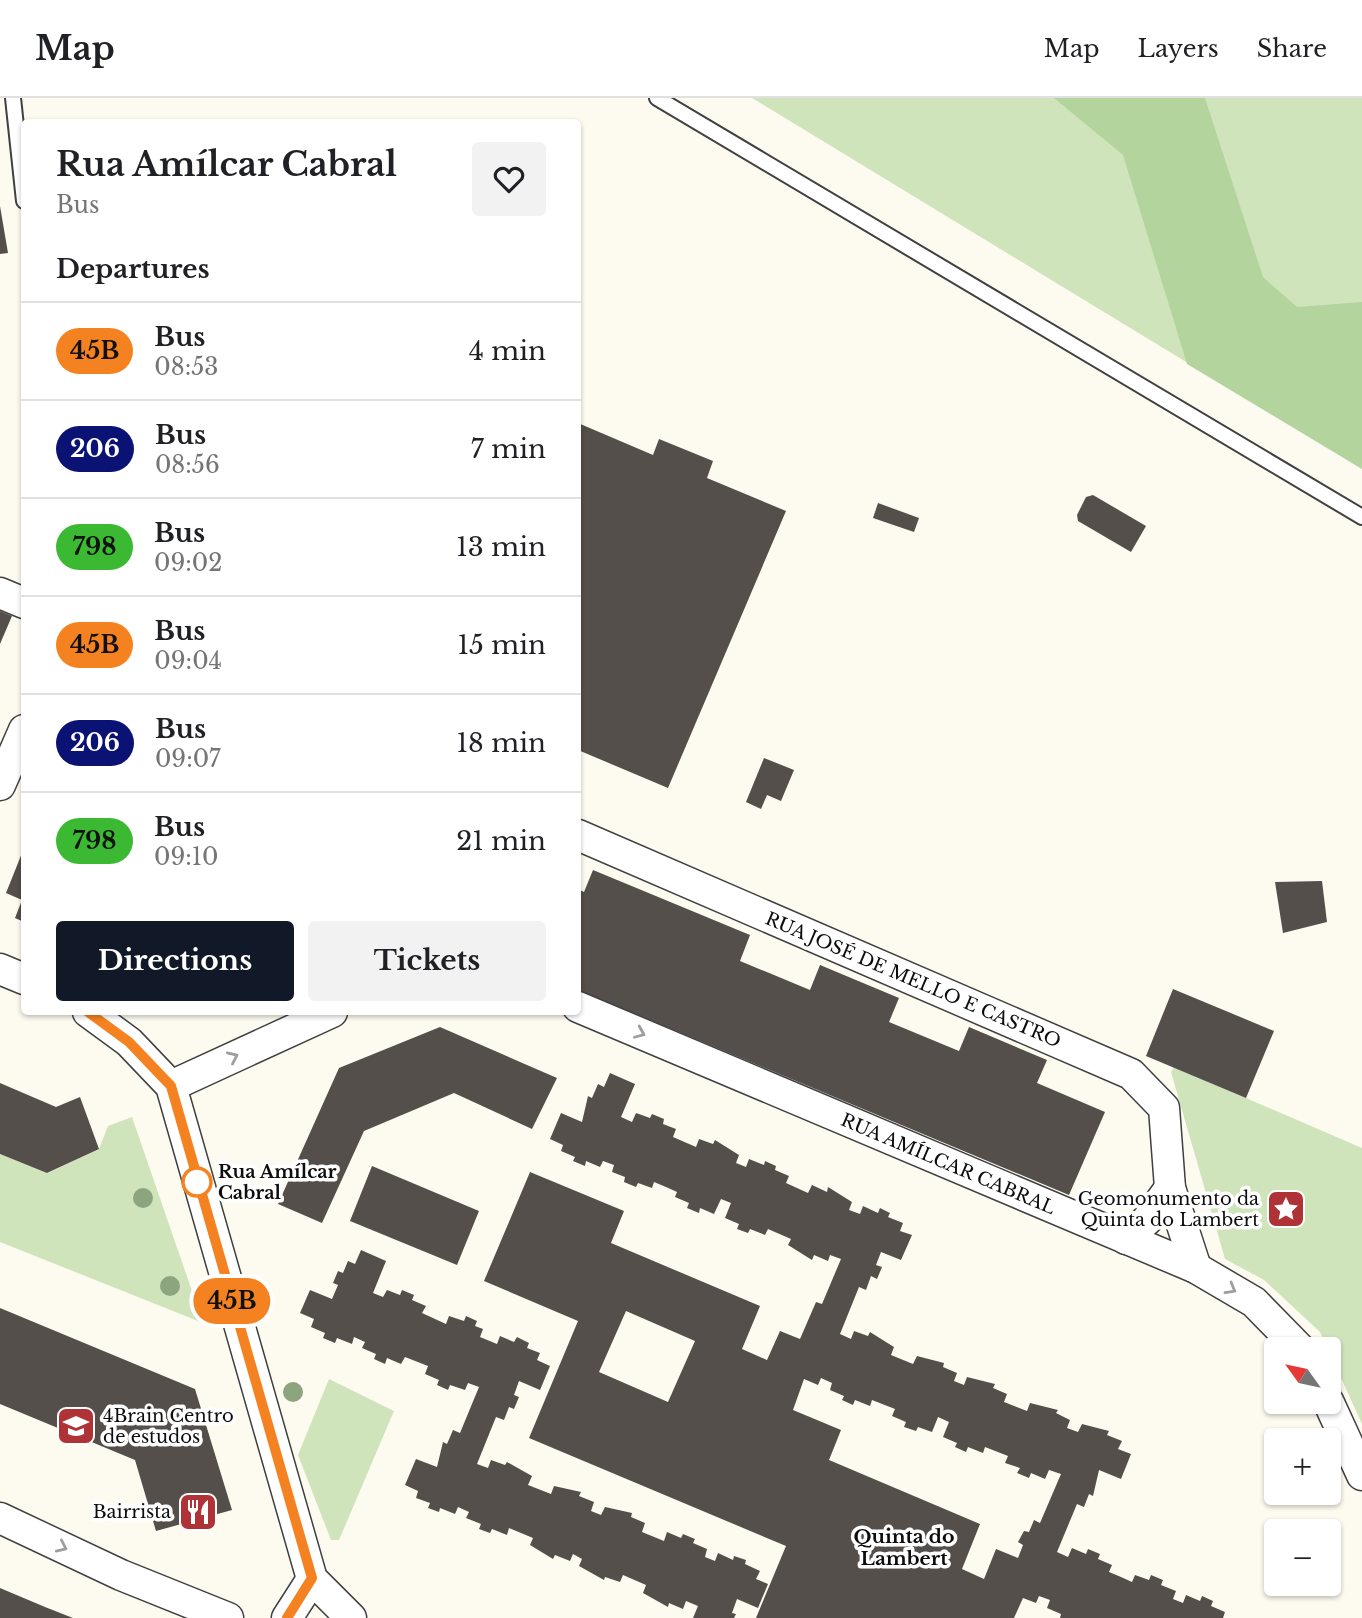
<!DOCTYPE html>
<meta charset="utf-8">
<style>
:root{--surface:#fff;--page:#f2f2f2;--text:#202124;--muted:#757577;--line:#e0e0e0;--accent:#111827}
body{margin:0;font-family:"Libre Baskerville",serif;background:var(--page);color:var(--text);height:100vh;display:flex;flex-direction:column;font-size:26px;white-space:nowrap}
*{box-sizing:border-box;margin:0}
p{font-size:23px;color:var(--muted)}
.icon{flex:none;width:38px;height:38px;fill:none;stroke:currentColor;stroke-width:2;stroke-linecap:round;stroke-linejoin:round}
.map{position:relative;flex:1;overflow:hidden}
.details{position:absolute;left:21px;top:21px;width:560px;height:896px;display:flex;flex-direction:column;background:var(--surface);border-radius:7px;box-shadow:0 2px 5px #0004}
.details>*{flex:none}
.badge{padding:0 14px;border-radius:23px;font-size:24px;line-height:46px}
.needle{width:46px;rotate:303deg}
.buttons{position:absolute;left:1264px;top:1239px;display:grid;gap:14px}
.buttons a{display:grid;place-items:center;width:77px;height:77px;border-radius:7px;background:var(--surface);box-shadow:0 2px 5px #0004;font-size:35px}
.map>.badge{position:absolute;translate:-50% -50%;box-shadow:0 0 0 4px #fff}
h2{padding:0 35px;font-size:26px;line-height:63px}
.round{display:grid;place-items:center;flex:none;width:74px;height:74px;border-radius:7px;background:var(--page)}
.head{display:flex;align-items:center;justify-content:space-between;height:119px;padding:0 35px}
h1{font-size:33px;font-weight:700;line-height:52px}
.action{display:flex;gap:14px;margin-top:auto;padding:14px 35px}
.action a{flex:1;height:80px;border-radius:7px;background:var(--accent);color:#fff;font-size:28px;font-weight:700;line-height:80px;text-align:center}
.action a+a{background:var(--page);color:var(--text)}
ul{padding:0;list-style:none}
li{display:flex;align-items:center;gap:21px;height:98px;padding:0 35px;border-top:2px solid var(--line)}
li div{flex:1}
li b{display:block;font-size:26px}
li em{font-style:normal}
li .badge{min-width:77px;font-weight:700;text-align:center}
header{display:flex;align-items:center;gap:42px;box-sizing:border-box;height:98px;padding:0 35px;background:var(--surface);border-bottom:2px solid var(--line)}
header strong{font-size:33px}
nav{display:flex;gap:38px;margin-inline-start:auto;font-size:24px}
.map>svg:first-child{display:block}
</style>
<header>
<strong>Map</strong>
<nav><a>Map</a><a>Layers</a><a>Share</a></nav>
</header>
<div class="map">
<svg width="1362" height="1520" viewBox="0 0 1362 1520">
<rect width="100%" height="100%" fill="#fdfbef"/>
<g fill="#d0e4bc">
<path d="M752 0H1362V371Z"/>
<path d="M1174 969 1362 1050V1326L1320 1234 1264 1182 1225 1161 1171 974Z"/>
<path d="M132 1019 203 1225 0 1144V1056L48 1075 99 1051 108 1028Z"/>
<path d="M329 1281 394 1313 339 1442H331L298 1357Z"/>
</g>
<path fill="#b4d49d" d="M1054 0H1205L1263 179 1297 209 1362 204V371L1187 266 1123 57Z"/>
<g fill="#554f4b" fill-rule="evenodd">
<path d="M0 108 8 155 0 156Z"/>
<path d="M578 325 653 357 659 341 713 363 707 380 786 413 668 690 578 652Z"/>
<path d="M1093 397 1146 428 1131 454 1078 423 1077 417 1086 399Z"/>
<path d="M878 405 919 420 914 434 873 420Z"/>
<path d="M0 513 12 518 0 546Z"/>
<path d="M764 660 794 672 781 703 767 697 761 711 746 704Z"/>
<path d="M24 750V824L15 820 22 802 6 795Z"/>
<path d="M593 772 750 837 740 863 810 892 820 867 899 900 889 924 959 953 969 929 1047 962 1037 985 1105 1014 1069 1097 578 892V791L584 794Z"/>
<path d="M1322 783 1327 824 1283 835 1275 784Z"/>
<path d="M1173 891 1274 933 1246 1000 1146 958Z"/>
<path d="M440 929 557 980 532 1031 454 995 364 1033 322 1125 278 1106 339 970Z"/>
<path d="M610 975 635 986 621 1019 632 1024 636 1015 650 1020 652 1016 664 1021 663 1026 676 1031 673 1039 696 1049 699 1041 713 1046 715 1042 739 1057 736 1065 746 1069 749 1061 764 1067 765 1063 776 1068 775 1072 789 1078 786 1085 808 1095 812 1087 827 1094 828 1089 852 1104 849 1112 860 1116 863 1108 878 1115 880 1110 890 1115 888 1119 903 1125 900 1133 912 1137 901 1162 881 1154 876 1167 882 1169 877 1181 871 1178 866 1192 859 1189 840 1236 851 1241 854 1233 868 1238 870 1234 894 1249 891 1257 913 1266 917 1258 944 1265 943 1269 957 1275 954 1283 964 1287 967 1279 995 1286 993 1290 1007 1296 1004 1304 1027 1313 1030 1305 1058 1312 1056 1315 1070 1322 1067 1330 1078 1334 1082 1326 1109 1333 1107 1337 1122 1343 1118 1351 1131 1356 1121 1381 1099 1372 1093 1398 1089 1396 1084 1409 1077 1406 1057 1454 1068 1459 1072 1450 1086 1456 1088 1451 1100 1456 1098 1461 1112 1467 1109 1474 1121 1479 1132 1484 1135 1477 1149 1482 1151 1477 1163 1482 1161 1487 1176 1493 1173 1501 1183 1505 1186 1497 1200 1503 1202 1498 1213 1503 1211 1508 1225 1514 1223 1520H1060L1061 1516 1047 1510 1050 1502 1039 1498 1036 1505 1023 1500 1014 1520H756L786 1448 529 1340 578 1223 484 1183 530 1074 624 1113 611 1145 760 1208 742 1251 767 1262 780 1233 800 1241 816 1204 822 1206 841 1161 830 1157 828 1163 814 1157 812 1162 788 1147 791 1141 768 1131 765 1137 750 1131 748 1135 737 1131 739 1126 725 1120 731 1105 721 1101 714 1116 700 1110 699 1115 687 1110 689 1105 675 1099 677 1094 666 1089 654 1084 652 1090 638 1085 636 1089 624 1084 625 1079 612 1074 614 1067 603 1063 600 1069 586 1063 585 1068 573 1063 575 1059 561 1053 563 1047 550 1041 561 1015 582 1024 588 998 592 1000 598 986 604 989ZM626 1213 695 1243 668 1304 599 1274ZM821 1280 832 1285 830 1292 844 1298 842 1302 853 1307 855 1302 870 1308 872 1302 895 1311 892 1318 906 1324 904 1329 916 1333 918 1329 932 1334 938 1319 949 1324 943 1339 957 1345 955 1349 966 1354 968 1349 983 1355 985 1349 1008 1358 1005 1365 1020 1370 1017 1375 1029 1380 1031 1375 1045 1381 1049 1372 1061 1376 1040 1425 1034 1422 1029 1434 1024 1433 1018 1444 1023 1447 1018 1460 996 1451 984 1481 962 1471 980 1426 829 1362 841 1332 793 1312 804 1281 818 1287Z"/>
<path d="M0 985 56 1009 80 999 99 1051 47 1075 0 1056Z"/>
<path d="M372 1068 479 1113 457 1167 350 1123Z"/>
<path d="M361 1152 386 1163 373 1195 383 1199 387 1192 400 1197 402 1192 414 1197 412 1202 426 1208 422 1215 446 1226 449 1218 464 1223 466 1218 477 1223 475 1228 483 1231 480 1239 497 1246 500 1238 514 1244 517 1239 529 1245 527 1250 540 1255 537 1262 550 1268 540 1292 519 1283 514 1297 519 1299 514 1311 509 1309 504 1322 496 1319 477 1366 488 1370 491 1362 505 1367 507 1364 532 1378 528 1387 551 1396 554 1388 581 1394 579 1398 594 1404 591 1413 601 1417 605 1409 632 1415 631 1419 645 1425 642 1434 664 1443 667 1434 681 1440 683 1436 695 1441 693 1445 707 1451 705 1459 715 1463 718 1455 733 1462 734 1458 746 1462 745 1466 760 1473 756 1481 768 1486 758 1510 737 1501 732 1515 736 1516 734 1520H693L698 1508 686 1503 683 1511 669 1505 668 1509 643 1495 646 1487 623 1477 620 1484 605 1479 604 1482 579 1468 582 1461 573 1456 570 1463 555 1457 553 1461 530 1447 533 1440 509 1430 507 1437 492 1431 490 1435 479 1431 481 1426 466 1420 469 1414 458 1409 455 1416 440 1410 439 1414 428 1410 430 1405 416 1400 418 1393 405 1387 416 1361 437 1369 443 1344 447 1346 453 1332 460 1335 479 1289 468 1285 465 1292 450 1287 448 1292 437 1287 439 1282 425 1276 428 1268 405 1259 401 1266 387 1260 385 1266 374 1261 376 1256 362 1250 365 1244 354 1239 352 1246 337 1240 335 1245 323 1240 325 1235 311 1229 314 1221 300 1215 310 1192 332 1201 338 1187 333 1185 338 1173 343 1175 348 1163 355 1166Z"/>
<path d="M0 1210 195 1291 232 1412 156 1433 135 1362 0 1306Z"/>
<path d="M0 1490 45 1509 73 1520H0Z"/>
</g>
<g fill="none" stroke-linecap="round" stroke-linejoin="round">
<defs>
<g id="lane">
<path d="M13 0 24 103"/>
<path d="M657 0 1362 419"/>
</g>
<g id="street">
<path d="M0 495 24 505"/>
<path d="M0 687 24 632"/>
<path d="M578 737 1131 976 1164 1010 1170 1090 1196 1170"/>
<path d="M0 871 24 881"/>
<path d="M578 909 1196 1170 1254 1204 1300 1251"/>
<path d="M88 914 129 944 171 988 312 1481 351 1520"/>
<path d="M171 988 332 914"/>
<path d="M1126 1141 1147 1122 1170 1090"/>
<path d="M1328 1303 1362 1377"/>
<path d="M0 1420 121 1477 228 1520"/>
<path d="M287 1520 312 1481"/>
</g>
</defs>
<use href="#lane" stroke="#404040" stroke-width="18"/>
<use href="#street" stroke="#404040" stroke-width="33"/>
<use href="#lane" stroke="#fff" stroke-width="14"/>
<use href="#street" stroke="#fff" stroke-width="30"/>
</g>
<g fill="#8ca57f">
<circle cx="143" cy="1100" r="10"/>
<circle cx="170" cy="1188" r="10"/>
<circle cx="293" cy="1294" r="10"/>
</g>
<defs><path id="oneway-chevron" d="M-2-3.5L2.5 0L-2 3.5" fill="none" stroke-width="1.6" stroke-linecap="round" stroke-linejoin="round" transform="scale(1.75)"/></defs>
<g stroke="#9e9e9e">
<use href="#oneway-chevron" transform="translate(640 935) rotate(23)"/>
<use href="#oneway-chevron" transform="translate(233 959) rotate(-25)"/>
<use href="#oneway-chevron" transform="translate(1231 1191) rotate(30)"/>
<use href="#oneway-chevron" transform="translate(62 1449) rotate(25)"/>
</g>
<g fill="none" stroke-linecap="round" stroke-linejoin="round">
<defs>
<path id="line" d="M88 914 129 944 171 988 312 1480 287 1520"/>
</defs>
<use href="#line" stroke="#fff" stroke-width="16"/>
<use href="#line" stroke="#f58220" stroke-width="10"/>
</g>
<defs>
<symbol id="sight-square" viewBox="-11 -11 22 22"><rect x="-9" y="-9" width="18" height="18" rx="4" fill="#af3336" stroke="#fff"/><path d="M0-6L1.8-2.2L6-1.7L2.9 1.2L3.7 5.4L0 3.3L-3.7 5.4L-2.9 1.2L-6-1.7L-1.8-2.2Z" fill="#fff"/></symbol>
<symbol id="university-square" viewBox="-11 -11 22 22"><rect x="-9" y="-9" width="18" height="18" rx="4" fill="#af3336" stroke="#fff"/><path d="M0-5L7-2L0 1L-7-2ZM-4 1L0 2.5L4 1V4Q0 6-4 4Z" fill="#fff"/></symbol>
<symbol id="restaurant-square" viewBox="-11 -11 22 22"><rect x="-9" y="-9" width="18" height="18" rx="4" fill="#af3336" stroke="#fff"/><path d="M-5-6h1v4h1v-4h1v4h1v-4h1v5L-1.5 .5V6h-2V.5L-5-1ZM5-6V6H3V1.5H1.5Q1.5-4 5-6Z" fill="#fff"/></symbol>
</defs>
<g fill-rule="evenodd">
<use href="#sight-square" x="1264" y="1089" width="44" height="44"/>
<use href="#university-square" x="54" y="1306" width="44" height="44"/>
<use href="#restaurant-square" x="176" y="1392" width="44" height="44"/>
</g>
<circle fill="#fff" stroke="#f58220" stroke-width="3.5" cx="197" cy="1084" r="14"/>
<g text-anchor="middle" stroke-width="7" stroke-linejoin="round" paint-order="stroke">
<g font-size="18" fill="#0d0d0d" stroke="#fff">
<text transform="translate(913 882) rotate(23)" y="6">RUA JOSÉ DE MELLO E CASTRO</text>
<text transform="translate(948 1066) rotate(23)" y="6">RUA AMÍLCAR CABRAL</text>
</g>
<g font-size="18" font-weight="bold" fill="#0d0d0d" stroke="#fff" text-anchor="start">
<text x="218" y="1080">Rua Amílcar<tspan x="218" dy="21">Cabral</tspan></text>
</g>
<g font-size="18" fill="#0d0d0d" stroke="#fff" text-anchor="end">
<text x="1259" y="1107">Geomonumento da<tspan x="1259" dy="21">Quinta do Lambert</tspan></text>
<text x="103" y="1324" text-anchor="start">4Brain Centro<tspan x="103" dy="21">de estudos</tspan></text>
<text x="171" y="1420">Bairrista</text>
</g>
<g font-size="19" font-weight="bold" fill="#0d0d0d" stroke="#fff">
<text x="904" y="1445">Quinta do<tspan x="904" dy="22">Lambert</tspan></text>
</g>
</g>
</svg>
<div class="buttons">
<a><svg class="needle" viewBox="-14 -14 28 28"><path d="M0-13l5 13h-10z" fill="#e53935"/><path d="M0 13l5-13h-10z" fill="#757577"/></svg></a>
<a>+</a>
<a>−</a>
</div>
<b class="badge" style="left:232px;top:1203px;background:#f58220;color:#111">45B</b>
<section class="details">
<div class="head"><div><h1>Rua Amílcar Cabral</h1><p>Bus</p></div><a class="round"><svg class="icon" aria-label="heart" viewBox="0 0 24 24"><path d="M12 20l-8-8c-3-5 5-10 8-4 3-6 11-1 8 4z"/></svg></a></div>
<h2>Departures</h2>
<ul>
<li><span class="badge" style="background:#f58220;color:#111">45B</span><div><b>Bus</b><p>08:53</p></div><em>4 min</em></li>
<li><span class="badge" style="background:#0a1274;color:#fff">206</span><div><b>Bus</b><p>08:56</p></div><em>7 min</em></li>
<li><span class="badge" style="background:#3cb932;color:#111">798</span><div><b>Bus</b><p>09:02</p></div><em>13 min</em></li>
<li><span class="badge" style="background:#f58220;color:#111">45B</span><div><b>Bus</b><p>09:04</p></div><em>15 min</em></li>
<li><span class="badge" style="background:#0a1274;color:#fff">206</span><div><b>Bus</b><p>09:07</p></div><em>18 min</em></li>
<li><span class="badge" style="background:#3cb932;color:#111">798</span><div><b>Bus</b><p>09:10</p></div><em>21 min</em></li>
</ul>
<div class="action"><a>Directions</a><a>Tickets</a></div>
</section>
</div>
